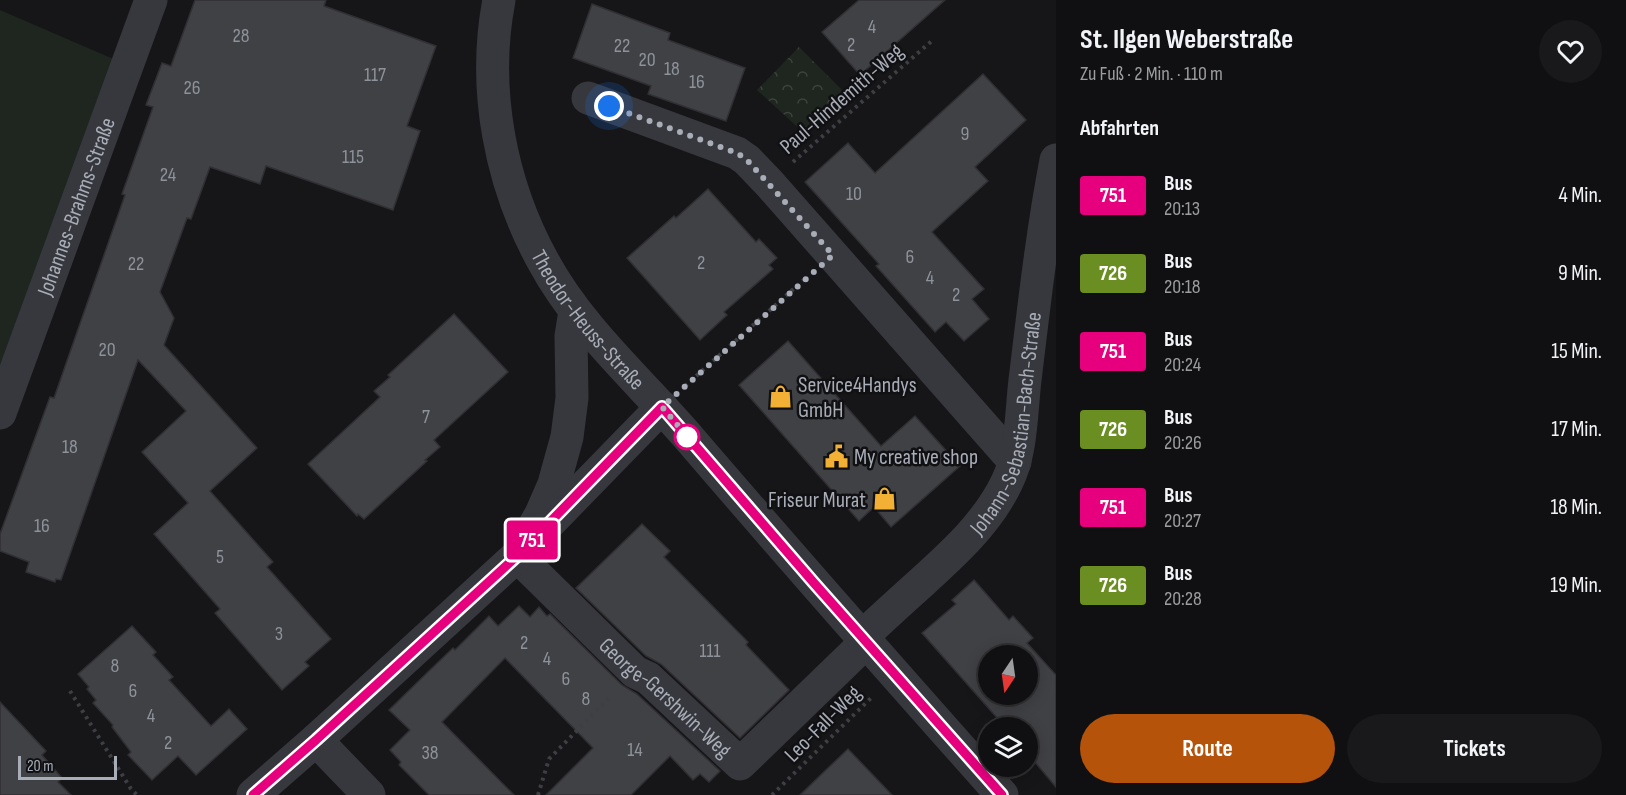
<!DOCTYPE html>
<html lang="de">
<meta charset="utf-8">
<style>
:root{--surface:#101012;--page:#19191b;--text:#f1f3f6;--muted:#9c9d9f;--line:#303032;--accent:#b45309}
body{margin:0;font-family:"Sofia Sans Condensed",sans-serif;background:var(--page);color:var(--text);height:100vh;display:flex;flex-direction:column;font-size:22px;white-space:nowrap}
*{box-sizing:border-box;margin:0}
p{font-size:20px;color:var(--muted)}
.icon{flex:none;width:33px;height:33px;fill:none;stroke:currentColor;stroke-width:2;stroke-linecap:round;stroke-linejoin:round}
.map{position:relative;flex:1;overflow:hidden}
.sheet{display:flex;flex-direction:column;background:var(--surface);width:570px}
.sheet>*{flex:none}
.badge{padding:0 12px;border-radius:4px;font-size:21px;line-height:39px}
.needle{width:39px;rotate:193deg}
.tools{position:absolute;left:978px;top:645px;display:grid;gap:12px}
.tools a{display:grid;place-items:center;width:60px;height:60px;border-radius:50%;background:var(--surface);box-shadow:0 3px 15px #0003,0 0 0 2px var(--line);font-size:30px}
.scale{position:absolute;left:18px;bottom:15px;width:99px;box-sizing:border-box;padding-left:6px;border:3px solid #a8adb8;border-top:0;font-size:16px;line-height:21px;white-space:nowrap;color:#a8adb8;-webkit-text-stroke:4px #111113;paint-order:stroke}
.you{position:absolute;width:30px;height:30px;margin:-15px;border:4px solid #fff;border-radius:50%;background:#1a73e8;box-shadow:0 0 0 9px #1a73e833}
.map>.badge{position:absolute;translate:-50% -50%;box-shadow:0 0 0 3px #fff}
h2{padding:0 24px;font-size:22px;line-height:54px}
.round{display:grid;place-items:center;flex:none;width:63px;height:63px;border-radius:32px;background:var(--page)}
.summary{display:flex;align-items:center;justify-content:space-between;height:102px;padding:0 24px}
h1{font-size:28px;font-weight:700;line-height:45px}
.action{display:flex;gap:12px;margin-top:auto;padding:12px 24px}
.action a{flex:1;height:69px;border-radius:36px;background:var(--accent);color:#fff;font-size:24px;font-weight:700;line-height:69px;text-align:center}
.action a+a{background:var(--page);color:var(--text)}
ul{padding:0;list-style:none}
li{display:flex;align-items:center;gap:18px;height:78px;padding:0 24px}
li div{flex:1}
li b{display:block;font-size:22px}
li em{font-style:normal}
li .badge{min-width:66px;font-weight:700;text-align:center}
main{display:flex;flex:1;min-height:0}
.map>svg:first-child{display:block}
</style>
<main>
<div class="map">
<svg width="1056" height="795" viewBox="0 0 1056 795">
<defs>
<pattern id="park-crowns" width="20" height="18" patternUnits="userSpaceOnUse" patternTransform="scale(1.5)"><rect width="20" height="18" fill="#1e261f"/><path d="M2 6a3 3 0 1 1 6 0M12 15a3 3 0 1 1 6 0" fill="none" stroke="#3c433d"/></pattern>
</defs>
<rect width="100%" height="100%" fill="#161618"/>
<path fill="#1e261f" d="M0 10 118 61 0 377Z"/>
<path fill="url(#park-crowns)" d="M799 47 848 96 805 134 757 90Z"/>
<g fill="#404145" stroke="#303034" stroke-width="1.5" fill-rule="evenodd">
<path d="M195 0H326L324 6 436 46 407 126 420 131 393 210 266 166 260 184 210 167 191 219 187 218 160 292 174 318 164 345 257 448 210 491 273 562 267 567 331 639 305 662 309 666 282 690 215 613 220 609 154 534 188 503 142 452 186 411 138 360 61 580 56 579 55 582 26 572 29 562 0 551V534L50 397 54 398 125 195 122 194 153 107 146 105 162 63 171 66Z"/>
<path d="M859 0H945L860 75 822 32Z"/>
<path d="M592 4 670 33 668 40 745 68 726 121 648 94 651 86 573 58Z"/>
<path d="M983 74 1026 120 975 167 988 181 932 232 984 289 972 299 989 319 964 341 946 322 935 332 876 266 879 264 805 182 848 143 875 173Z"/>
<path d="M708 189 756 242 759 239 777 258 769 265 773 269 724 312 727 315 700 340 627 258 674 216 676 218Z"/>
<path d="M454 314 508 372 434 440 440 447 425 460 427 461 364 519 358 514 357 516 308 464 380 397 374 391 390 377 388 375Z"/>
<path d="M788 341 881 446 915 416 960 466 891 527 874 507 859 521 739 385Z"/>
<path d="M642 524 670 551 664 557 748 642 746 645 789 690 740 738 661 664 646 656 576 588Z"/>
<path d="M974 580 1009 620 1013 616 1033 638 1027 643 1056 675V787L1028 754V728H1006L922 633 956 604 952 600ZM988 656H1028V694H988Z"/>
<path d="M519 606 530 617 539 607 547 616 550 614 622 685 637 694 720 771 709 782 700 774 693 780 670 756 631 795H546L593 748 505 658 442 722 514 795H429L399 765 401 762 390 750 410 730 389 710 430 670 453 648 455 650 489 616 498 626Z"/>
<path d="M132 626 156 652 153 655 173 677 169 680 211 726 229 709 247 729 196 775 178 756 152 780 128 755 131 752 112 727 113 725 93 703 96 700 87 689 89 687 78 674Z"/>
<path d="M0 702 46 751 42 755 62 778 58 782 71 795H0Z"/>
<path d="M848 749 892 795H800L827 769Z"/>
</g>
<g fill="none" stroke-linecap="round" stroke-linejoin="round">
<g stroke="#3d3f44" stroke-width="4" stroke-dasharray="3 4.5" stroke-linecap="butt">
<path d="M793 162 934 39"/>
<path d="M685 386 807 277"/>
<path d="M70 691 131 789 137 795"/>
<path d="M538 795 549 759 611 696"/>
<path d="M772 795 872 697"/>
</g>
<g stroke="#37383d" stroke-width="33">
<path id="s1" d="M499 0C482 88 500 183 543 261 579 328 639 380 689 438 792 558 897 677 1002 795"/>
<path d="M588 98 737 153 747 160 769 183 1015 462"/>
<path id="s2" d="M575 311 571 336 572 398 567 437 554 484 541 514 517 556 635 672 648 678 740 764 866 642"/>
<path id="s3" d="M0 413 151 0"/>
<path id="s4" d="M862 637C882 618 902 600 922 582 955 552 988 522 1007 482 1022 451 1021 414 1025 380 1034 306 1042 233 1056 160"/>
<path d="M316 740 369 795"/>
<path d="M253 795 316 740 517 556 662 407"/>
</g>
</g>
<g fill="none" stroke-linecap="round" stroke-linejoin="round">
<defs>
<path id="line" d="M253 795 316 740 517 556 662 407 814 583 1002 795"/>
</defs>
<use href="#line" stroke="#fff" stroke-width="14"/>
<use href="#line" stroke="#e6007e" stroke-width="9"/>
<path stroke="#a8adb8" stroke-width="6" stroke-dasharray="0 10.8" d="M609 106 737 153 747 160 833 255 662 407 692 442 687 437"/>
</g>
<defs>
<symbol id="shop-bare" viewBox="-9 -9 18 18"><path d="M-5-2.5h2.3a2.7 3.5 0 0 1 5.4 0H5L5.5 6h-11ZM-1.5-2.5h3a1.5 2.3 0 0 0-3 0Z" fill="#f2b134" stroke="#111113" stroke-width="2.5" paint-order="stroke"/></symbol>
<symbol id="civic-bare" viewBox="-9 -9 18 18"><path d="M-.6-6.5H3V-4.5H.6V-3L4-1V1h2V6H-6V1h2V-1L-.6-3ZM-1.2 2.5V6h2.4V2.5Z" fill="#f2b134" stroke="#111113" stroke-width="2.5" paint-order="stroke"/></symbol>
</defs>
<g fill-rule="evenodd">
<use href="#shop-bare" x="764" y="380" width="33" height="33"/>
<use href="#civic-bare" x="820" y="440" width="33" height="33"/>
<use href="#shop-bare" x="868" y="482" width="33" height="33"/>
</g>
<circle fill="#fff" stroke="#e6007e" stroke-width="3" cx="687" cy="437" r="12"/>
<g text-anchor="middle" stroke-width="5" stroke-linejoin="round" paint-order="stroke">
<g font-size="20" fill="#8e929b">
<text x="872" y="33">4</text>
<text x="241" y="42">28</text>
<text x="851" y="51">2</text>
<text x="622" y="52">22</text>
<text x="647" y="66">20</text>
<text x="672" y="75">18</text>
<text x="375" y="81">117</text>
<text x="697" y="88">16</text>
<text x="192" y="94">26</text>
<text x="965" y="140">9</text>
<text x="353" y="163">115</text>
<text x="168" y="181">24</text>
<text x="854" y="200">10</text>
<text x="910" y="263">6</text>
<text x="701" y="269">2</text>
<text x="136" y="270">22</text>
<text x="930" y="284">4</text>
<text x="956" y="301">2</text>
<text x="107" y="356">20</text>
<text x="426" y="423">7</text>
<text x="70" y="453">18</text>
<text x="42" y="532">16</text>
<text x="220" y="563">5</text>
<text x="279" y="640">3</text>
<text x="524" y="649">2</text>
<text x="710" y="657">111</text>
<text x="547" y="665">4</text>
<text x="115" y="672">8</text>
<text x="566" y="685">6</text>
<text x="133" y="697">6</text>
<text x="586" y="705">8</text>
<text x="151" y="722">4</text>
<text x="168" y="749">2</text>
<text x="635" y="756">14</text>
<text x="430" y="759">38</text>
</g>
<g font-size="22" fill="#a8adb8" stroke="#111113">
<text transform="translate(841 98) rotate(-41)" y="8">Paul-Hindemith-Weg</text>
<text dy="8" stroke="none"><textPath href="#s3" startOffset="220">Johannes-Brahms-Straße</textPath></text>
<text dy="8" stroke="none"><textPath href="#s1" startOffset="344">Theodor-Heuss-Straße</textPath></text>
<text dy="8" stroke="none"><textPath href="#s4" startOffset="270">Johann-Sebastian-Bach-Straße</textPath></text>
<text dy="8" stroke="none"><textPath href="#s2" startOffset="462">George-Gershwin-Weg</textPath></text>
<text transform="translate(822 723) rotate(-45)" y="8">Leo-Fall-Weg</text>
</g>
<g font-size="22" fill="#a8adb8" stroke="#111113" text-anchor="start">
<text x="798" y="392">Service4Handys<tspan x="798" dy="25">GmbH</tspan></text>
<text x="854" y="464">My creative shop</text>
<text x="866" y="507" text-anchor="end">Friseur Murat</text>
</g>
</g>
</svg>
<div class="tools">
<a><svg class="needle" viewBox="-14 -14 28 28"><path d="M0-13l5 13h-10z" fill="#e53935"/><path d="M0 13l5-13h-10z" fill="#9c9d9f"/></svg></a>
<a><svg class="icon" aria-label="layers" viewBox="0 0 24 24"><path d="M12 4l9 5-9 5-9-5zM3 14l9 5 9-5"/></svg></a>
</div>
<div class="scale">20 m</div>
<div class="you" style="left:609px;top:106px"></div>
<b class="badge" style="left:532px;top:540px;background:#e6007e;color:#fff">751</b>
</div>
<section class="sheet">
<div class="summary"><div><h1>St. Ilgen Weberstraße</h1><p>Zu Fuß · 2 Min. · 110 m</p></div><a class="round"><svg class="icon" aria-label="heart" viewBox="0 0 24 24"><path d="M12 20l-8-8c-3-5 5-10 8-4 3-6 11-1 8 4z"/></svg></a></div>
<h2>Abfahrten</h2>
<ul>
<li><span class="badge" style="background:#e6007e;color:#fff">751</span><div><b>Bus</b><p>20:13</p></div><em>4 Min.</em></li>
<li><span class="badge" style="background:#6b8e23;color:#fff">726</span><div><b>Bus</b><p>20:18</p></div><em>9 Min.</em></li>
<li><span class="badge" style="background:#e6007e;color:#fff">751</span><div><b>Bus</b><p>20:24</p></div><em>15 Min.</em></li>
<li><span class="badge" style="background:#6b8e23;color:#fff">726</span><div><b>Bus</b><p>20:26</p></div><em>17 Min.</em></li>
<li><span class="badge" style="background:#e6007e;color:#fff">751</span><div><b>Bus</b><p>20:27</p></div><em>18 Min.</em></li>
<li><span class="badge" style="background:#6b8e23;color:#fff">726</span><div><b>Bus</b><p>20:28</p></div><em>19 Min.</em></li>
</ul>
<div class="action"><a>Route</a><a>Tickets</a></div>
</section>
</main>
